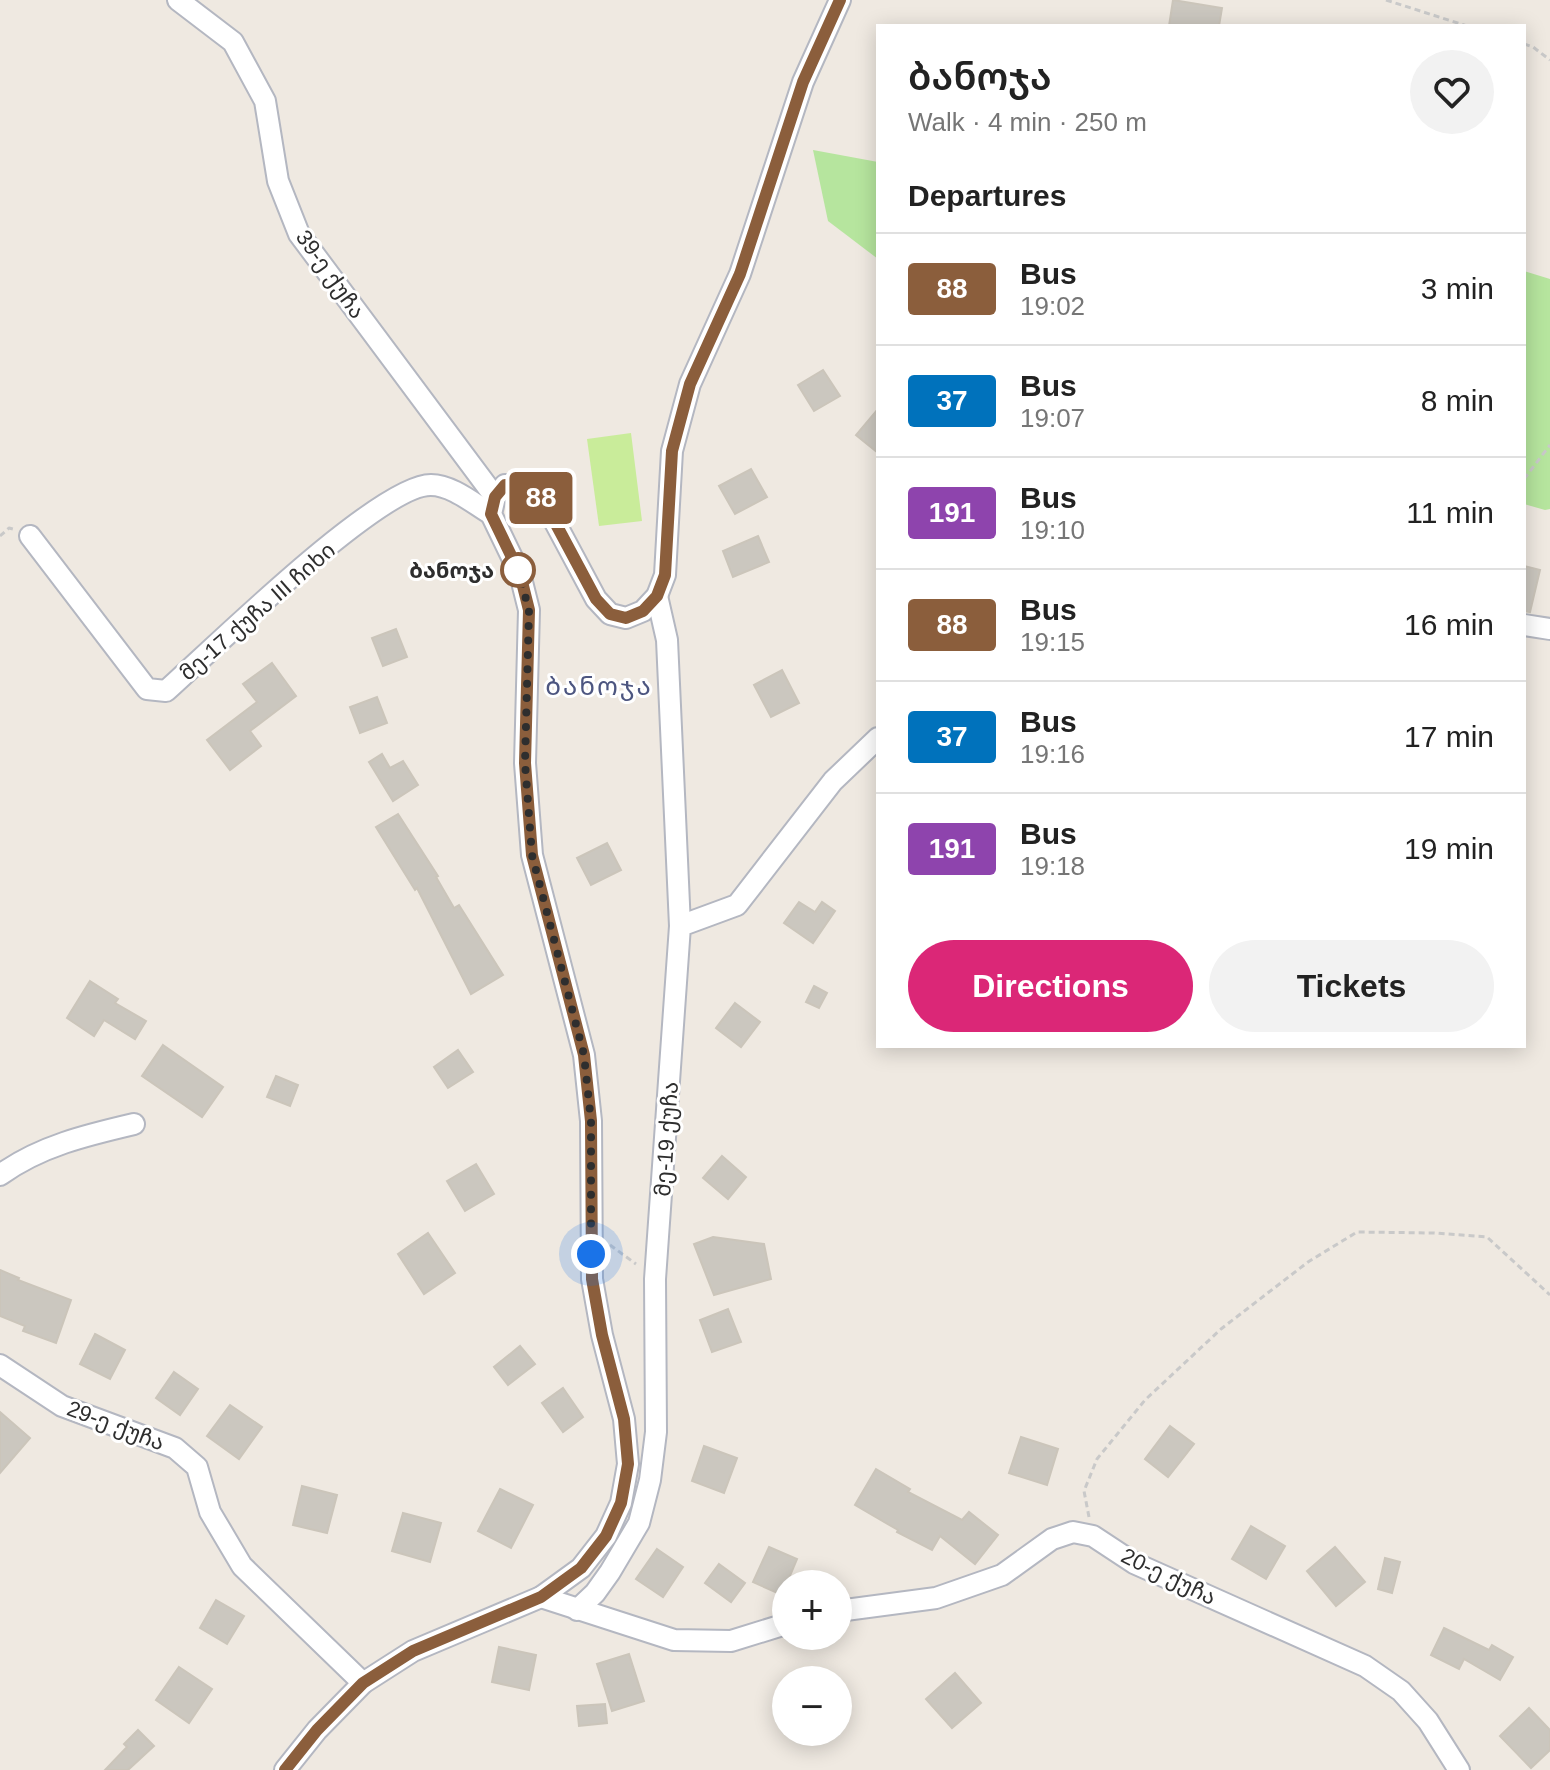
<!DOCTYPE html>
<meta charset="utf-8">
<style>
:root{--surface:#fff;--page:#f2f2f2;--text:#222;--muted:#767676;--line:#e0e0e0;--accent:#db2777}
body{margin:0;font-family:Helvetica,"Noto Sans Georgian",sans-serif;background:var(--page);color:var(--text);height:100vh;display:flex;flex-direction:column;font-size:30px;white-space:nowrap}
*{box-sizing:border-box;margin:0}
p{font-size:26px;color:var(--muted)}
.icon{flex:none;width:44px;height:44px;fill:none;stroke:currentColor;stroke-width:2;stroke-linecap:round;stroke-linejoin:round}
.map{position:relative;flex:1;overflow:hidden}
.side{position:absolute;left:876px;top:24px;width:650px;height:1024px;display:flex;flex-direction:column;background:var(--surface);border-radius:0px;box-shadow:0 4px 20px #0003}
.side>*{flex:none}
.badge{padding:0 16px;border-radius:6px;font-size:28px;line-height:52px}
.controls{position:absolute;left:772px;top:1570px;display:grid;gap:16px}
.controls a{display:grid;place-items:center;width:80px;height:80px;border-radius:50%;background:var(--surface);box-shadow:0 4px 20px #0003;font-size:40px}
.you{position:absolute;width:40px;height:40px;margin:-20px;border:6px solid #fff;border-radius:50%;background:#1a73e8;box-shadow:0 0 0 12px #1a73e833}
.map>.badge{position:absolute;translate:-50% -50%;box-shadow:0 0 0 4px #fff}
h2{padding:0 32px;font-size:30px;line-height:72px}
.round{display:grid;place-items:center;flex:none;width:84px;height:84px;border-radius:42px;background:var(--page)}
.head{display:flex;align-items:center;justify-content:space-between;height:136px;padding:0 32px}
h1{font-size:38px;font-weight:600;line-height:60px}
.action{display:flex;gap:16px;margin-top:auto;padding:16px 32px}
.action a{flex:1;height:92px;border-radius:48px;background:var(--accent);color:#fff;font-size:32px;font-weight:600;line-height:92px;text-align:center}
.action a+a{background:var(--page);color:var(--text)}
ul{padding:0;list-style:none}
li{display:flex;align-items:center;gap:24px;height:112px;padding:0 32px;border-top:2px solid var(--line)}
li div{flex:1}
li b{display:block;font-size:30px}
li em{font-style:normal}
li .badge{min-width:88px;font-weight:700;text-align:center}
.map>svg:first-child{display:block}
</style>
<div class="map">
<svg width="1550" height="1770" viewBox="0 0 1550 1770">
<rect width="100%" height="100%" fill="#efe9e1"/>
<g fill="#b6e59e">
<path d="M813 150 878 162V259L828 221Z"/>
<path d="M1524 271 1550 279V509L1545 510 1524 504Z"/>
</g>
<path fill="#c9ec9a" d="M631 433 642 521 599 526 587 439Z"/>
<g fill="#cbc7bf" stroke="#cbc5ba" stroke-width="2">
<path d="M1173 0 1222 8 1219 26H1169Z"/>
<path d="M823 370 840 396 814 411 798 385Z"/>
<path d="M878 409V453L856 435Z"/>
<path d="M751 469 767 497 735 514 719 486Z"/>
<path d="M758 536 769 562 733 577 723 551Z"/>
<path d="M1524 566 1540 570 1530 612 1524 611Z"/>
<path d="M396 629 407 657 383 666 372 638Z"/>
<path d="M272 663 296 696 250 731 261 746 230 770 207 740 257 702 243 684Z"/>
<path d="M782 670 799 703 771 717 754 685Z"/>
<path d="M377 697 387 723 360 733 350 707Z"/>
<path d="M382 754 390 768 403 761 418 785 393 801 369 762Z"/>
<path d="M398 814 438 876 436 877 454 908 459 905 503 975 471 994 417 888 415 890 376 827Z"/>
<path d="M607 843 621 870 591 885 577 858Z"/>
<path d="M799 902 815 912 822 902 835 911 813 943 784 923Z"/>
<path d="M90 981 118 999 115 1003 146 1021 135 1039 104 1020 94 1036 67 1018Z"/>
<path d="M814 986 827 993 819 1008 806 1002Z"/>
<path d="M735 1003 760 1022 741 1047 716 1028Z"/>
<path d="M163 1045 223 1087 202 1117 142 1076Z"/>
<path d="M458 1050 473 1072 448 1088 434 1067Z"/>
<path d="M276 1076 298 1085 290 1106 267 1097Z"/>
<path d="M722 1156 746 1177 728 1199 703 1178Z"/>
<path d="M476 1164 494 1194 465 1211 447 1181Z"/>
<path d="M428 1233 455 1273 424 1294 398 1254Z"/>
<path d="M713 1237 764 1244 771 1279 714 1295 694 1244Z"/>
<path d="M0 1270 19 1278 18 1280 71 1300 56 1343 23 1331 25 1326 0 1316Z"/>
<path d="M728 1309 741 1342 712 1352 700 1320Z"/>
<path d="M95 1334 125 1350 110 1379 80 1364Z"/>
<path d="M520 1346 535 1364 508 1385 494 1367Z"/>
<path d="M174 1372 198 1389 180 1415 156 1398Z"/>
<path d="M563 1388 583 1417 563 1432 542 1403Z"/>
<path d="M230 1405 262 1427 239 1459 207 1436Z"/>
<path d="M0 1412 30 1438 0 1473Z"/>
<path d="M1170 1426 1194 1444 1168 1477 1145 1459Z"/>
<path d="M1021 1437 1058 1449 1047 1485 1009 1473Z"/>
<path d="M704 1446 737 1458 724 1493 692 1481Z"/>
<path d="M876 1469 910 1489 908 1492 962 1520 969 1512 998 1535 975 1564 940 1536 932 1550 897 1532 898 1530 855 1505Z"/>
<path d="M302 1486 337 1495 327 1533 293 1525Z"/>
<path d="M500 1489 533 1505 511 1548 478 1531Z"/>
<path d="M403 1513 441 1523 430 1562 392 1551Z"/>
<path d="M1251 1526 1285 1546 1266 1579 1232 1559Z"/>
<path d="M769 1547 797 1559 782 1595 753 1582Z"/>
<path d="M1335 1547 1365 1582 1336 1606 1307 1571Z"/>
<path d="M657 1549 683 1567 663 1597 636 1579Z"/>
<path d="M1385 1558 1400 1562 1392 1593 1378 1589Z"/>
<path d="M719 1564 745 1583 731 1602 705 1583Z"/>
<path d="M216 1600 244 1616 227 1644 200 1628Z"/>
<path d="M1444 1628 1489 1650 1492 1645 1513 1657 1500 1680 1464 1659 1459 1669 1431 1655Z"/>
<path d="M499 1647 536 1655 529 1690 492 1682Z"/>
<path d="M629 1654 644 1701 612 1711 597 1664Z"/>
<path d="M179 1667 212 1689 189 1723 156 1700Z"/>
<path d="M955 1673 981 1703 952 1728 926 1699Z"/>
<path d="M605 1704 607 1723 579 1726 577 1706Z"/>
<path d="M1529 1708 1550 1730V1750L1531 1768 1500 1736Z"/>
<path d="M138 1730 154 1746 128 1770H105L127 1747 124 1744Z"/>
</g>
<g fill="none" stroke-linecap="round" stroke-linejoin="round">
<defs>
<g id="minor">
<path d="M178 0 233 42 265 101 278 181 299 234 495 497"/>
<path d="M30 536 147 689 166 691C212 650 380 484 431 485 452 485 474 504 491 514"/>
<path d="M657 596 667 640 680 926"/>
<path d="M1524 625 1550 629"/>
<path d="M0 1175C40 1146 87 1135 134 1124"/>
<path d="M0 1365 62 1406 175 1448 197 1467 210 1512 242 1566 363 1683"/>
<path d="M541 1597 674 1640 731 1641 786 1624"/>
<path d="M577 1610 595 1593 610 1572 639 1523 650 1480 656 1432 655 1279 680 926 737 905 833 781 878 738"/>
<path d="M838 1611 936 1598 1002 1575 1052 1539 1073 1532 1093 1536 1134 1563 1365 1666 1401 1691 1428 1721 1459 1770"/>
<path d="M285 1770 317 1730 363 1683 413 1651 541 1597 581 1568 606 1536 621 1503 628 1464 624 1419 602 1335 592 1279 591 1121 584 1055 532 855 525 763 529 610 520 574 491 514 495 497 505 485H523L542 498 596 599 610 614 626 618 643 611 657 596 665 575 672 451 690 384 740 274 803 82 840 0"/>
</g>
</defs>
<use href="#minor" stroke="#b4b7c1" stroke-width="24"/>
<g stroke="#c9c9c9" stroke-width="3" stroke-dasharray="6 4" stroke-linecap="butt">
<path d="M1386 0 1467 26"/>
<path d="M1524 44 1533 47 1550 60"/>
<path d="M1524 479 1550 445"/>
<path d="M0 536 9 528 13 529"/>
<path d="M610 1245 636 1264"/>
<path d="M1089 1517 1084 1491 1097 1459 1145 1400 1221 1329 1308 1262 1357 1232 1434 1233 1487 1237 1550 1295"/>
</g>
<use href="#minor" stroke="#fff" stroke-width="20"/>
</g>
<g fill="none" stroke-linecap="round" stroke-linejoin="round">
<defs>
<path id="line" d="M285 1770 317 1730 363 1683 413 1651 541 1597 581 1568 606 1536 621 1503 628 1464 624 1419 602 1335 592 1279 591 1121 584 1055 532 855 525 763 529 610 520 574 491 514 495 497 505 485H523L542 498 596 599 610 614 626 618 643 611 657 596 665 575 672 451 690 384 740 274 803 82 840 0"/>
</defs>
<use href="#line" stroke="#fff" stroke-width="18"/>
<use href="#line" stroke="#8b5e3c" stroke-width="12"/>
<path stroke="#2e2e2e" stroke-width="8" stroke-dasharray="0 14.4" d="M518 570 529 610 525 763 532 855 584 1055 591 1121V1254"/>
</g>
<circle fill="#fff" stroke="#8b5e3c" stroke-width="4" cx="518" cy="570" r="16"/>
<g text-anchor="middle" stroke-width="6" stroke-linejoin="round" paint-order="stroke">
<g font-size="22" fill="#2e2e2e" stroke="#fff">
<text transform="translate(331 274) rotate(55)" y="8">39-ე ქუჩა</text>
<text transform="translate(257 611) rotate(-41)" y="8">მე-17 ქუჩა III ჩიხი</text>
<text transform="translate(666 1139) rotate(-86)" y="8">მე-19 ქუჩა</text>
<text transform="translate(116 1425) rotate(21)" y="8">29-ე ქუჩა</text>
<text transform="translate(1169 1576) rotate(26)" y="8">20-ე ქუჩა</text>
</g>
<g font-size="22" font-weight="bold" fill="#2e2e2e" stroke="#fff" text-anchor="end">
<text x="494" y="578">ბანოჯა</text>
</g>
<g font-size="26" letter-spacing="2" fill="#4d5680" stroke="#fff">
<text x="599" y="695">ბანოჯა</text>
</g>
</g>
</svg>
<div class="controls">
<a>+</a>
<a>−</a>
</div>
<div class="you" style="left:591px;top:1254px"></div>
<b class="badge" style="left:541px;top:498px;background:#8b5e3c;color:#fff">88</b>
<section class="side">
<div class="head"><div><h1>ბანოჯა</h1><p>Walk · 4 min · 250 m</p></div><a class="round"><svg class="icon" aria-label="heart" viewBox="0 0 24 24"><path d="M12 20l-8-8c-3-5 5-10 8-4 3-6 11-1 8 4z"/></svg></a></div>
<h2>Departures</h2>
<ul>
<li><span class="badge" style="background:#8b5e3c;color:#fff">88</span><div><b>Bus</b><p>19:02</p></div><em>3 min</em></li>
<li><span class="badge" style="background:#0072bc;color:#fff">37</span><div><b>Bus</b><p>19:07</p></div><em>8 min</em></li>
<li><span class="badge" style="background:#8e44ad;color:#fff">191</span><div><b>Bus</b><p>19:10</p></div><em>11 min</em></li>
<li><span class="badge" style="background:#8b5e3c;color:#fff">88</span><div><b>Bus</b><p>19:15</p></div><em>16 min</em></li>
<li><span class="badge" style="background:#0072bc;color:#fff">37</span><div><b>Bus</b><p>19:16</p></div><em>17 min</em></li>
<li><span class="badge" style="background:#8e44ad;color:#fff">191</span><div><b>Bus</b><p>19:18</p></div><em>19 min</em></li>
</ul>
<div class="action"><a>Directions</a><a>Tickets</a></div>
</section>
</div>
